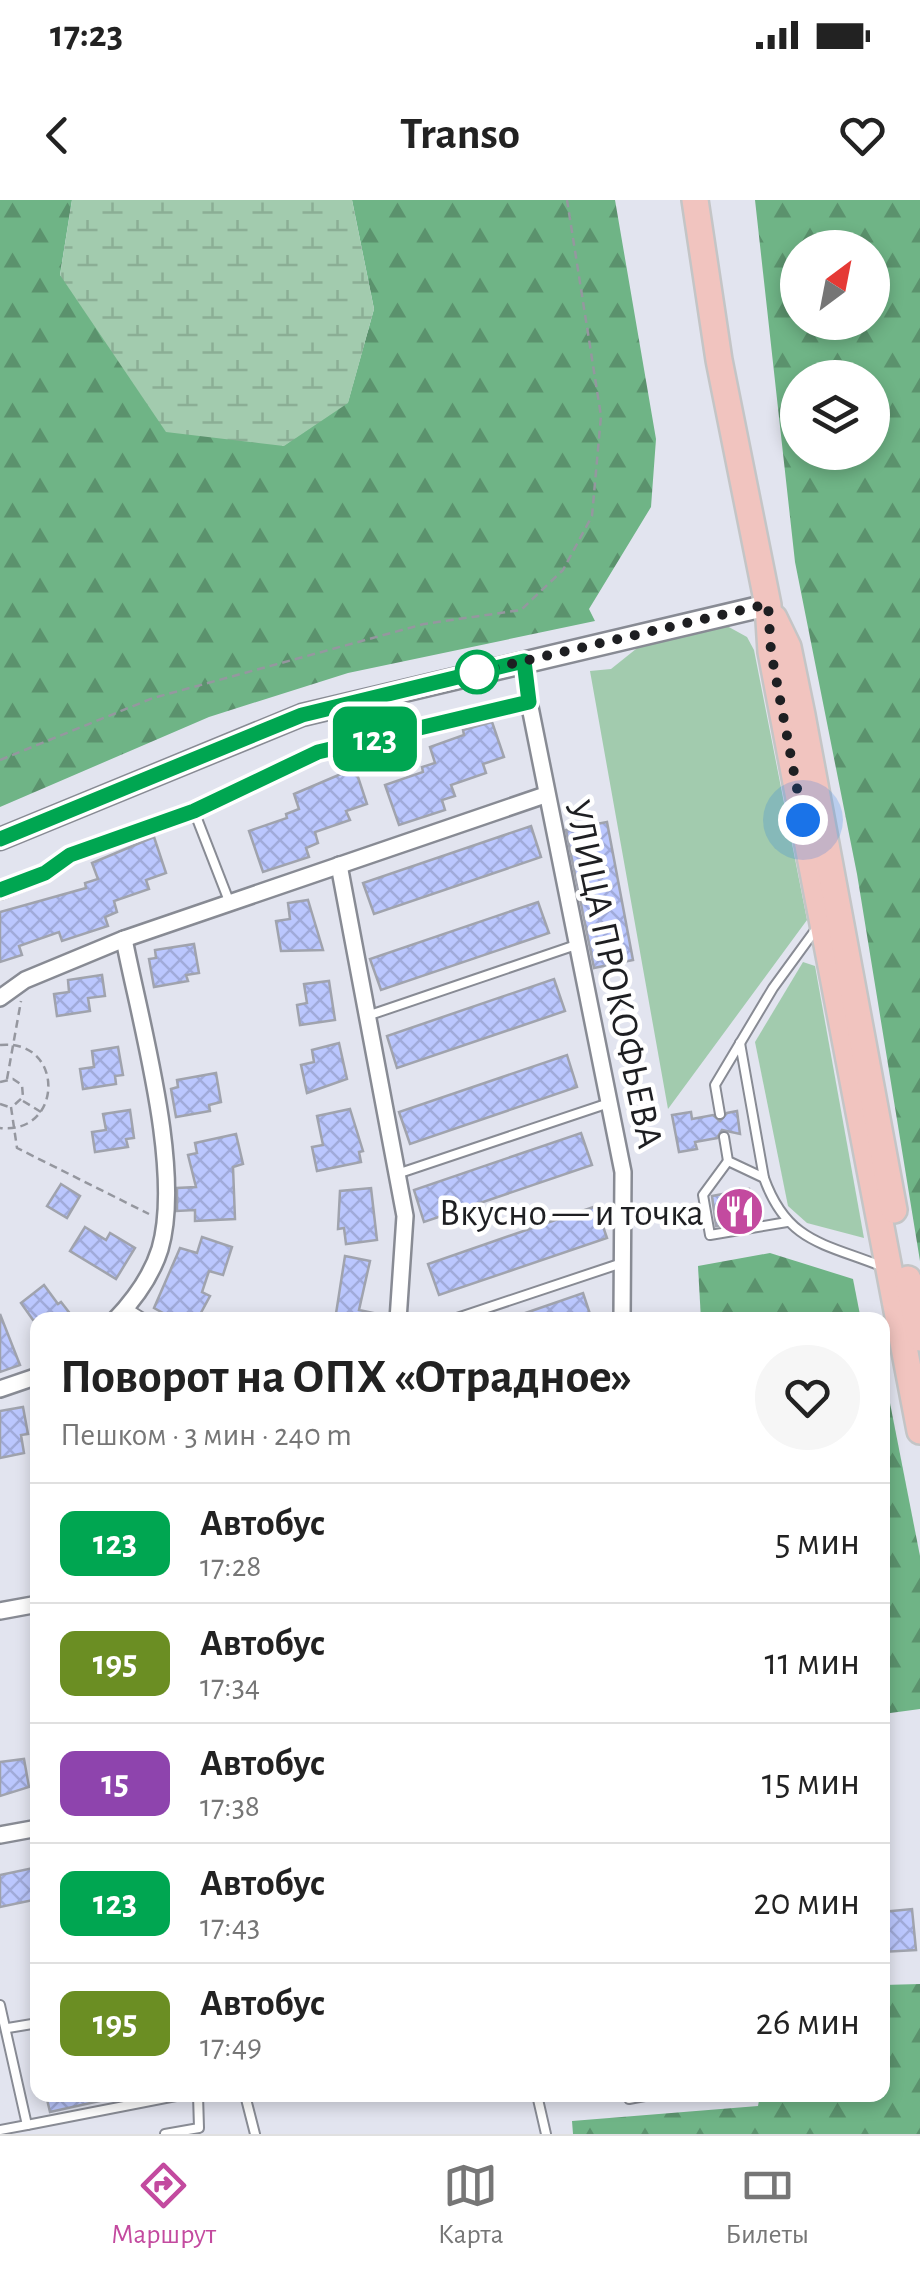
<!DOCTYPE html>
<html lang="ru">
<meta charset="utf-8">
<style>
:root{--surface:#fff;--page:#f6f6f6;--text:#222;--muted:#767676;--line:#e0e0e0;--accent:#c34a9f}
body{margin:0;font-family:"Alegreya Sans",sans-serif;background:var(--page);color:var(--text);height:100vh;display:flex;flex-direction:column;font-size:38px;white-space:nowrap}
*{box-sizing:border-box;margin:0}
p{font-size:32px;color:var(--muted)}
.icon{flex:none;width:55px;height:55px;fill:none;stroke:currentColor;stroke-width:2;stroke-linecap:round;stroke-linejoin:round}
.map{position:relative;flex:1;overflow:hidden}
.side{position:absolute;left:30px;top:1112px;width:860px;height:790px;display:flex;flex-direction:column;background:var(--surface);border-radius:20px;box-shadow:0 5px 15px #0003}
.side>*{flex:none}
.badge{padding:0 20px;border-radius:15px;font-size:35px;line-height:65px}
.needle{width:65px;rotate:32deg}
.fabs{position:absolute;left:780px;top:30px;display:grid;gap:20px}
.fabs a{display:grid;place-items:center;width:110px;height:110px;border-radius:50%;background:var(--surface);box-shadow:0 5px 15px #0003;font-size:50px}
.you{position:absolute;width:50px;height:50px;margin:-25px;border:8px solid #fff;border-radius:50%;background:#1a73e8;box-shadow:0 0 0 15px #1a73e833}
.map>.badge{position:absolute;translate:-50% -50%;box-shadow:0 0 0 5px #fff}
.round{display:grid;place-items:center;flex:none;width:105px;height:105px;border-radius:52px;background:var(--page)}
.head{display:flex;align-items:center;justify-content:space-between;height:170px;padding:0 30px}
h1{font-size:48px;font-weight:700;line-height:75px}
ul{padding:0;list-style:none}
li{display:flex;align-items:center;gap:30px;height:120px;padding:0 30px;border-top:2px solid var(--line)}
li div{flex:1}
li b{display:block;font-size:38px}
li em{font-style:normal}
li .badge{min-width:110px;font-weight:700;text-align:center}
.status{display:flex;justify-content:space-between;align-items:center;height:70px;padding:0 50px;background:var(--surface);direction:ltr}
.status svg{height:28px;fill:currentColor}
header{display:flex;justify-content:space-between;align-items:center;height:130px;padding:0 30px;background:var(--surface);font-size:45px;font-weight:700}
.menu{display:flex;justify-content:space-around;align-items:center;height:140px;border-top:2px solid var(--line);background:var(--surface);font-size:28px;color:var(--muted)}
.menu a{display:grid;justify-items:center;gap:5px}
.menu .current{color:var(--accent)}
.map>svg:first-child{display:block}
</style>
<div class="status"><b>17:23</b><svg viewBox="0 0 49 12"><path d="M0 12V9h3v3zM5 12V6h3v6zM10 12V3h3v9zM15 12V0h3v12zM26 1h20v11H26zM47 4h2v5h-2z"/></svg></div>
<header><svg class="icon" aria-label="back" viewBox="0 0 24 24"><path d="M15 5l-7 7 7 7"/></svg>Transo<svg class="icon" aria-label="heart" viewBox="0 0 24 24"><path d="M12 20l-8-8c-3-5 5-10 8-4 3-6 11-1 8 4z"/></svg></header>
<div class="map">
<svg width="920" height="1934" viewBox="0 0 920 1934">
<defs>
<pattern id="forest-firs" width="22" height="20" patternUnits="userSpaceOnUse" patternTransform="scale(2.5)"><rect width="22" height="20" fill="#6fb486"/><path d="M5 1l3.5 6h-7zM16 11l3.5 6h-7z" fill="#5b926d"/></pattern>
<pattern id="wetland-marsh" width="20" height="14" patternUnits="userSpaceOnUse" patternTransform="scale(2.5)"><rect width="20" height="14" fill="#a2cbae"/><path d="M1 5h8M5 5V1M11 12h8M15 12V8" fill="none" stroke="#8bae95"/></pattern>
<pattern id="building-cross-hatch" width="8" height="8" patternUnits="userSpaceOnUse" patternTransform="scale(2.5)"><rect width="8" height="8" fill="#bbc7fe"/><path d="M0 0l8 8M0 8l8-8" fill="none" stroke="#a0aad9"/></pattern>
</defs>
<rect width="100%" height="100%" fill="#e2e4ef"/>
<g fill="#a2cbae">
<path d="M727 426 747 437 754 450 807 720 668 909 590 471 611 469 641 445Z"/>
<path d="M803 762 815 766 864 1038 807 1023 788 1006 755 842Z"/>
</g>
<g fill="url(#forest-firs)" fill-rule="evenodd">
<path d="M0 0H72L60 75 283 246 348 202 374 109 352 0H615L656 239 651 307 589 409 595 421 348 473 209 517 0 607Z"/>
<path d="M755 0H920V1061L857 674 795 362ZM798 48H872V122H798ZM798 178H872V252H798Z"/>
<path d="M770 1053 853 1079 861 1120H701L698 1066Z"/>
<path d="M883 1198H889L920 1356V1509L883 1514Z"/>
<path d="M920 1784V1934H573L572 1921 758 1906 760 1895H882L883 1785Z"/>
</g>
<path fill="url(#wetland-marsh)" d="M72 0H352L374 109 348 203 284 246 166 232 60 75Z"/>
<g fill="url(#building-cross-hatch)" stroke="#a0a3ad" stroke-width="2.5">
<path d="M492 522 504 557 483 564 486 573 451 585 455 596 442 600 445 610 399 625 385 585 423 572 422 567 435 563 430 547 464 535 463 530Z"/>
<path d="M355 568 367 604 346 611 350 620 315 632 318 643 306 648 309 657 263 672 249 631 287 618 286 614 299 609 294 594Z"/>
<path d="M607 622 633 760 594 768 566 630Z"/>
<path d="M531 626 541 657 374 714 363 683Z"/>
<path d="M154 637 166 673 146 680 149 689 114 701 117 712 105 717 108 726 62 741 59 732 19 746 22 755 0 762V712L86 688 85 683 98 679 92 663Z"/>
<path d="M308 700 323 750 281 751 276 721 290 719 288 703Z"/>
<path d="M538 702 549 733 381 790 370 759Z"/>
<path d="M194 744 199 773 186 775 188 781 154 787 149 759 156 758 155 750Z"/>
<path d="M102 775 105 796 88 798 90 811 57 816 54 794 69 792 68 780Z"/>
<path d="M554 779 565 811 397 868 387 836Z"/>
<path d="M329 781 335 820 300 825 297 805 307 803 304 784Z"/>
<path d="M339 843 347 879 307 893 301 865 314 862 312 850Z"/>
<path d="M118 847 123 875 115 876 116 884 83 889 80 869 94 867 92 851Z"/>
<path d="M567 855 577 887 410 944 399 912Z"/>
<path d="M216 873 221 902 209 905 210 911 176 917 171 889 178 887 177 880Z"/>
<path d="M350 909 363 951 359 952 361 962 317 971 312 947 323 945 317 916Z"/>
<path d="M130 910 134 938 126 939 128 947 95 952 92 932 106 930 103 914Z"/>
<path d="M737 911 740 934 722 930 717 938 695 942 697 949 679 952 672 915 691 912 692 919 713 915 720 921 727 913Z"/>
<path d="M581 933 592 965 424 1022 414 990Z"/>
<path d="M236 934 243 964 233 967 235 1019 195 1021V1010L177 1011V988L196 987 188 955 197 953 195 943Z"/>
<path d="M61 984 80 996 67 1018 47 1006Z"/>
<path d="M371 988 377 1040 346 1044 344 1028 338 1029 340 991Z"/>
<path d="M749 989 754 1020 716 1026 712 996Z"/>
<path d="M596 1006 607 1038 439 1095 428 1064Z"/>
<path d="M85 1027 106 1040 110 1033 135 1048 116 1079 70 1051Z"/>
<path d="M202 1037 232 1047 223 1075 209 1071 202 1092 210 1096 197 1120H176L154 1108 180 1048 197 1053Z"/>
<path d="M345 1056 370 1061 359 1110 383 1115V1120H335Z"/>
<path d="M44 1085 58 1104 61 1102 75 1120H33L21 1103Z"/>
<path d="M583 1093 592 1120H511V1118Z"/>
<path d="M0 1114 20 1165 0 1172Z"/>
<path d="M23 1207 28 1234 21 1235 24 1253 0 1258V1211Z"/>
<path d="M24 1559 29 1587 0 1596V1562Z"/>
<path d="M38 1667V1699L0 1707V1675Z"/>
<path d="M912 1709 916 1750 882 1752V1712Z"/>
<path d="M46 1895H103L104 1900 50 1912Z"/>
</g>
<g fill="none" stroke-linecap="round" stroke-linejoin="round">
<defs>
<g id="service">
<path d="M524 462 529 502"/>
<path d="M194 611 229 701"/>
<path d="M367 816 576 745"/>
<path d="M740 843 764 978"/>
<path d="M720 914 715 885 773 788 816 729"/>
<path d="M724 937 728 961 764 978C787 1042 823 1043 881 1066"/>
<path d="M728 961 703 995 710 1035 787 1022"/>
<path d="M397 974 609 903"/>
<path d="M127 1108 146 1120"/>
<path d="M451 1120 622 1063"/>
<path d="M0 1805 27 1925 181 1895"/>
<path d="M8 1828 38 1823"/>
<path d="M245 1895 255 1934"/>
<path d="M537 1895 546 1934"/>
<path d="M629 1899 650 1895"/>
<path d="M0 1930 27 1925"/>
<path d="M165 1934 199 1928 198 1895"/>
</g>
<g id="minor">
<path d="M339 665 405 1016 398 1120"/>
<path d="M0 691 45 673 70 655 194 611 318 552 529 502 623 972 622 1120"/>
<path d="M0 798 25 780 124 739 545 595"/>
<path d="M115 1120C134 1100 152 1075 160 1049 183 970 140 821 124 739"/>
<path d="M0 1189 38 1176"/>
<path d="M0 1411 38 1404"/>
<path d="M0 1635 38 1628"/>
</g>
<path id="tertiary" d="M0 639 302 515 768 405"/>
<g id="primary">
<path d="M695 0 719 160 768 405 771 452 920 1231"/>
<path d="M774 418 788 447 802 515 894 1010"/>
<path d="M908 1079 920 1138"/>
</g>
</defs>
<use href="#service" stroke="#888b94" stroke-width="12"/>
<use href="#minor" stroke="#888b94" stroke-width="20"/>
<use href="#tertiary" stroke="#888b94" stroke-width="25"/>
<use href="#primary" stroke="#c4c5c6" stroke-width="30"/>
<g stroke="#95979f" stroke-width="2.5" stroke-dasharray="8 5" stroke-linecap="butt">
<path d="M0 560 153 498 424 424 521 410 563 370 592 316 601 216 567 0"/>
<path d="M0 845C65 838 64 935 0 928"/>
<path d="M7 879 21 801"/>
<path d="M0 882 13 879 22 885 23 897 12 907"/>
<path d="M23 901 41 912"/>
<path d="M0 904 9 907"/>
<path d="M11 907 17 948 149 1014"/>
</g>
<use href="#service" stroke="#fff" stroke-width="8"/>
<use href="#minor" stroke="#fff" stroke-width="15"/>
<use href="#tertiary" stroke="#fff" stroke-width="20"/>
<use href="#primary" stroke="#f1c4bf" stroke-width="25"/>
</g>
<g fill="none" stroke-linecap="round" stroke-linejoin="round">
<defs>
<path id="line" d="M0 639 302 515 524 461 529 502 318 552 194 611 70 655 45 673 0 690"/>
</defs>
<use href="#line" stroke="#fff" stroke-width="22"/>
<use href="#line" stroke="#00a651" stroke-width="15"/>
<path stroke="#1e1f22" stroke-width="10" stroke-dasharray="0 18" d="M477 472 768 404 771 452 803 620"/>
</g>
<defs>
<symbol id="restaurant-disc" viewBox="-11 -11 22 22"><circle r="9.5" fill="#c34a9f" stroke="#fff"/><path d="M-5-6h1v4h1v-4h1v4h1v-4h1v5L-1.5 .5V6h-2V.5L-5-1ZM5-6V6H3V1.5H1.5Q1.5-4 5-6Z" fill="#fff"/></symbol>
</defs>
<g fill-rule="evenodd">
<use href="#restaurant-disc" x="712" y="984" width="55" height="55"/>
</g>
<circle fill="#fff" stroke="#00a651" stroke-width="5" cx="477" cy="472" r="20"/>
<g text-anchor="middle" stroke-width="9" stroke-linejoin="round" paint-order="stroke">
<g font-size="38" fill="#1e1f22" stroke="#fff">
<text transform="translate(615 774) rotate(78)" y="13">УЛИЦА ПРОКОФЬЕВА</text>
</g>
<g font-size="38" fill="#1e1f22" stroke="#fff" text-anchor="end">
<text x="704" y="1025">Вкусно — и точка</text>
</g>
</g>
</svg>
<div class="fabs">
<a><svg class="needle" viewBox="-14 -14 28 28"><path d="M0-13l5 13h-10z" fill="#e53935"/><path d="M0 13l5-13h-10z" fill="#767676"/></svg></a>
<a><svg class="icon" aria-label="layers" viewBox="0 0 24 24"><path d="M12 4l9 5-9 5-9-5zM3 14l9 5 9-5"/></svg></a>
</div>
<div class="you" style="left:803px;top:620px"></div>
<b class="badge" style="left:375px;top:539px;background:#00a651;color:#fff">123</b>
<section class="side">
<div class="head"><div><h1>Поворот на ОПХ «Отрадное»</h1><p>Пешком · 3 мин · 240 m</p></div><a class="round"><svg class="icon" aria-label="heart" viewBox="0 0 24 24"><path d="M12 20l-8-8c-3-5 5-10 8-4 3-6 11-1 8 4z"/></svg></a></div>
<ul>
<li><span class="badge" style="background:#00a651;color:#fff">123</span><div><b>Автобус</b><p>17:28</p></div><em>5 мин</em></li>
<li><span class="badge" style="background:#6b8e23;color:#fff">195</span><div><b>Автобус</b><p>17:34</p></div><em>11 мин</em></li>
<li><span class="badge" style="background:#8e44ad;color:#fff">15</span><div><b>Автобус</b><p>17:38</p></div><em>15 мин</em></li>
<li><span class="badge" style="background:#00a651;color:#fff">123</span><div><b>Автобус</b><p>17:43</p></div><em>20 мин</em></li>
<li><span class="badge" style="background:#6b8e23;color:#fff">195</span><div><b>Автобус</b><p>17:49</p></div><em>26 мин</em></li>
</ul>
</section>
</div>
<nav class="menu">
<a class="current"><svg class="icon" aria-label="directions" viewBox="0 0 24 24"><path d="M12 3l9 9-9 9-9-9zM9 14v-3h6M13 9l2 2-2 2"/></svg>Маршрут</a>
<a><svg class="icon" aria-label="map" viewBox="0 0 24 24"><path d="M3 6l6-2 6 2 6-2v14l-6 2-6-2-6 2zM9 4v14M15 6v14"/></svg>Карта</a>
<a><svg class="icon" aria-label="tickets" viewBox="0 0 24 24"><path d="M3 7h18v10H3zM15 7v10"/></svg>Билеты</a>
</nav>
